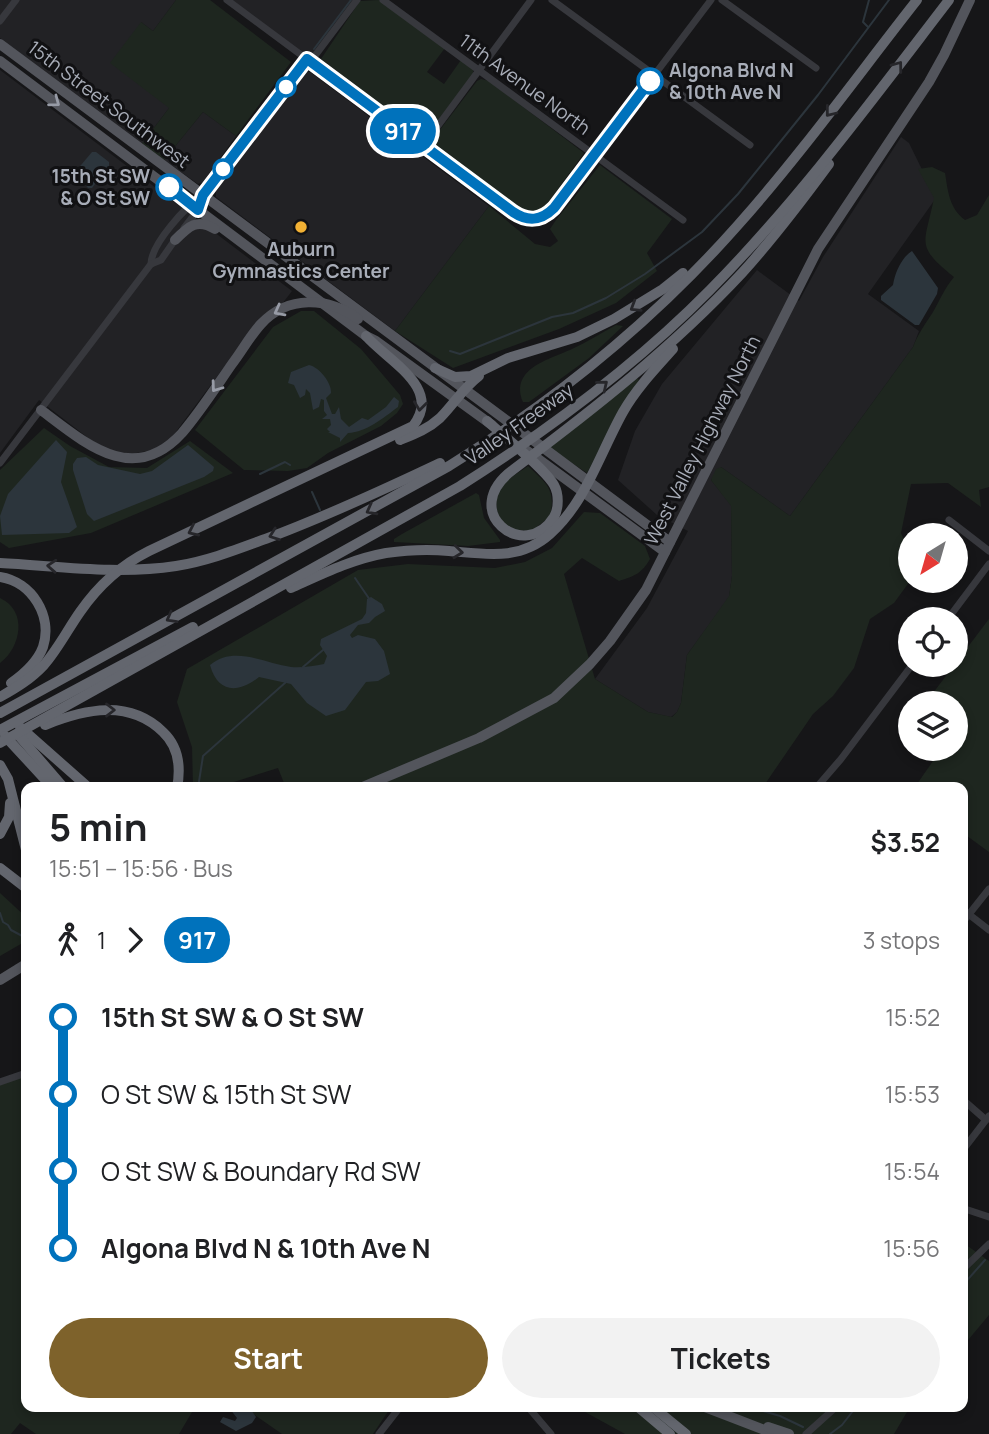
<!DOCTYPE html>
<meta charset="utf-8">
<style>
:root{--surface:#fff;--page:#f2f2f2;--text:#202124;--muted:#757577;--accent:#7e622b}
body{margin:0;font-family:Manrope,sans-serif;background:var(--page);color:var(--text);height:100vh;display:flex;flex-direction:column;font-size:26px;white-space:nowrap}
*{box-sizing:border-box;margin:0}
p{font-size:23px;color:var(--muted)}
.icon{flex:none;width:38px;height:38px;fill:none;stroke:currentColor;stroke-width:2;stroke-linecap:round;stroke-linejoin:round}
.map{position:relative;flex:1;overflow:hidden}
.drawer{position:absolute;left:21px;top:782px;width:947px;height:630px;display:flex;flex-direction:column;background:var(--surface);border-radius:14px;box-shadow:0 4px 10px #0003}
.drawer>*{flex:none}
.badge{padding:0 14px;border-radius:23px;font-size:24px;line-height:46px}
.needle{width:46px;rotate:217deg}
.controls{position:absolute;left:898px;top:523px;display:grid;gap:14px}
.controls a{display:grid;place-items:center;width:70px;height:70px;border-radius:50%;background:var(--surface);box-shadow:0 4px 10px #0003;font-size:35px}
.map>.badge{position:absolute;translate:-50% -50%;box-shadow:0 0 0 4px #fff}
.legs{display:flex;align-items:center;gap:10px;height:77px;padding:0 28px;font-size:23px}
.legs p{margin-inline-start:auto}
.overview{display:flex;align-items:center;justify-content:space-between;height:119px;padding:0 28px}
h1{font-size:38px;font-weight:700;line-height:52px}
.button{display:flex;gap:14px;margin-top:auto;padding:14px 28px}
.button a{flex:1;height:80px;border-radius:42px;background:var(--accent);color:#fff;font-size:28px;font-weight:700;line-height:80px;text-align:center}
.button a+a{background:var(--page);color:var(--text)}
ul{padding:0 28px;list-style:none}
li{display:flex;align-items:center;gap:24px;height:77px;font-size:26px}
li i{display:grid;place-items:center;width:10px;height:100%;margin:0 9px;background:currentColor}
li i::after{content:'';width:18px;height:18px;margin:-9px;border:5px solid;border-radius:50%;background:var(--surface)}
li p{margin-inline-start:auto}
li:first-child i{background:linear-gradient(#0000 50%,currentColor 0)}
li:last-child i{background:linear-gradient(currentColor 50%,#0000 0)}
.map>svg:first-child{display:block}
</style>
<div class="map">
<svg width="989" height="1434" viewBox="0 0 989 1434">
<rect width="100%" height="100%" fill="#161618"/>
<g fill="#222225">
<path d="M0 0H176L153 31 141 22 169 108 141 145 0 38Z"/>
<path d="M228 0H354L309 60Z"/>
<path d="M0 70 292 291 282 304 268 311 260 319 172 437 153 450 131 454 110 450 92 441 39 400 0 453Z"/>
<path d="M307 72H310L489 206 395 331 216 197V191Z"/>
<path d="M203 112 236 136 203 182 198 184 164 160Z"/>
<path d="M901 137 909 143 936 198 868 294 919 331 913 347 790 516 721 467 711 480 731 505 732 576 729 597 687 655 681 703 677 712 671 717 648 712 595 679 647 608 688 531 657 515 618 480 635 431 662 384 757 270 799 301 823 257Z"/>
</g>
<g fill="#1e261f">
<path d="M176 0H210L291 62 236 136 203 112 164 160 141 145 169 108 110 63 141 22 153 31Z"/>
<path d="M379 0 445 48 427 72 444 84 461 60 473 69V74L427 136 421 135 321 59 360 1Z"/>
<path d="M481 79 489 81 584 153 545 207 539 211 527 213 435 144 433 139 477 81Z"/>
<path d="M600 165 672 219 647 253 657 271 616 303 559 329 453 368 395 331 489 206 535 244 550 247 558 241 550 229 556 220Z"/>
<path d="M932 167 945 173C948 191 949 208 965 220L977 215 989 195V487L979 490 981 507 948 483 911 484 901 533 910 553V581L894 603 870 619 854 668 833 696 813 714 763 787 286 788 278 768 218 787H193L192 747 177 702 187 669 358 570 408 564 495 568 525 562 552 548 584 512 600 513 645 546 650 559C642 573 635 576 619 581L582 558 564 574 595 679 648 712 672 717 677 712 681 703 687 655 729 596 732 576 731 506 711 480 716 469 721 467 790 516 913 347C918 334 925 324 933 312 940 300 944 289 954 277 914 245 925 244 934 198L918 169Z"/>
<path d="M301 311H314L361 349 400 395 403 404 397 413 381 426 328 453 307 468 288 471 244 470 195 430 273 327Z"/>
<path d="M616 325 623 326 589 358 529 402H523C509 368 551 359 572 349 587 342 601 333 616 325Z"/>
<path d="M637 378 639 380 587 473 548 447Z"/>
<path d="M44 428 70 446 109 467 147 468 190 441 233 473 91 533 9 548 0 542V470Z"/>
<path d="M528 466C547 484 556 489 550 517L531 531C524 530 514 531 509 527 495 519 493 499 501 487 508 478 520 472 528 466Z"/>
<path d="M476 493 479 495 484 518 500 540V542L468 546 394 542V539L402 534Z"/>
<path d="M0 598C28 611 21 647 0 663Z"/>
<path d="M989 619V852L963 833 962 788 915 787 933 761 932 749H956V704L930 703V697Z"/>
<path d="M0 893 26 917V941L0 956Z"/>
<path d="M26 1073V1407H195L179 1434H36L20 1423 11 1434H0V1082Z"/>
<path d="M962 1242 989 1261V1315L963 1346Z"/>
<path d="M243 1407H391L373 1434H282Z"/>
<path d="M576 1407H910L894 1434H625Z"/>
</g>
<g fill="#2c353c">
<path d="M92 152H96L109 162V166L92 188H88L76 174V171Z"/>
<path d="M912 251 938 288 937 294 919 325H915L881 300V296L893 285C895 273 901 258 912 251Z"/>
<path d="M309 365C319 367 332 383 331 393L326 398 332 414H335L339 407 341 419 349 427 362 418 368 420 386 407 394 397 399 401 398 407C383 418 367 432 348 433L340 442V438L328 432H330L327 429 331 425 330 419H322L327 415 324 411V400L321 399 319 407 313 410 310 393 306 389 305 395 300 398 294 385 288 383 291 372Z"/>
<path d="M56 440 67 452 61 482 77 527 69 533 2 535 0 516 8 494Z"/>
<path d="M188 445 214 467 213 471 204 477 94 521 87 514 73 470V464L77 458 86 457 98 465 140 474 152 471Z"/>
<path d="M371 597 382 604 385 611 375 617 369 623 358 625 350 635 352 638 358 635 375 639 384 651 390 674 378 681 366 682 345 710 326 716 307 703 291 684 259 677C239 693 218 694 210 665 234 645 264 663 291 667 301 668 314 666 324 664L327 656 320 645 321 639 362 619 366 613 367 599Z"/>
<path d="M231 1407H249L256 1417 252 1423 236 1431 220 1422 223 1417 235 1421 237 1418 230 1409Z"/>
</g>
<g fill="none" stroke-linecap="round" stroke-linejoin="round">
<g stroke="#2c353c" stroke-width="2">
<path d="M868 27 863 22 869 0"/>
<path d="M314 49 351 0"/>
<path d="M450 351 460 354 552 317 573 313 606 298 645 274 702 232 738 194 818 95 889 0"/>
<path d="M260 474 285 462 290 465"/>
<path d="M312 492 320 510"/>
<path d="M355 578 370 600"/>
<path d="M303 667 323 650"/>
<path d="M198 788 203 756 286 682"/>
<path d="M0 913 3 922 8 925 11 930 26 938"/>
<path d="M962 1286 985 1260"/>
<path d="M750 1407 780 1416 803 1427"/>
<path d="M830 1434 842 1425 856 1407"/>
</g>
<g stroke="#37383d" stroke-width="7">
<path d="M227 0 513 212C528 222 541 221 554 208L711 0"/>
<path d="M383 0 683 220"/>
<path d="M552 0 750 145"/>
<path d="M722 0 816 68"/>
<path d="M0 21 16 0"/>
<path d="M314 57 357 0"/>
<path d="M423 146 531 0"/>
<path d="M184 228 198 210 203 195 307 59"/>
<path d="M151 264C151 244 186 206 203 195"/>
<path d="M0 463 151 264 161 260 177 237"/>
<path d="M949 520 989 551"/>
<path d="M947 620 989 564"/>
<path d="M816 788 841 759 912 665"/>
<path d="M962 909 989 930"/>
<path d="M962 923 989 889"/>
<path d="M0 1082 26 1073"/>
<path d="M962 1099 986 1120"/>
<path d="M962 1151 989 1116"/>
<path d="M962 1208 989 1217"/>
<path d="M962 1270 989 1244"/>
<path d="M528 1407 551 1434"/>
<path d="M379 1434 400 1407"/>
<path d="M806 1434 836 1407"/>
</g>
<g stroke="#53555c" stroke-width="10">
<path d="M0 44 670 542"/>
<path d="M0 61 366 336 376 341 492 425"/>
<path d="M175 240C189 226 197 218 215 229"/>
<path d="M41 410C85 443 133 487 182 433 200 412 216 387 232 364 242 351 250 336 261 324 288 295 328 297 358 319"/>
<path d="M526 450 665 552"/>
<path d="M360 788 479 738 554 698 590 664 610 641 646 590 818 249 929 82 944 55 970 0"/>
<path d="M0 980 26 964"/>
<path d="M705 1407 775 1434"/>
<path d="M768 1427 789 1434"/>
</g>
<g stroke="#63666e" stroke-width="10">
<path d="M435 368 455 377 471 376 508 358 577 337 614 319 663 289 683 273"/>
<path d="M487 421C503 435 545 469 554 485 559 494 559 508 554 517 525 564 456 511 514 469 594 409 673 347 742 273 773 239 801 202 829 164"/>
<path d="M400 440C415 434 428 429 440 418 454 404 463 388 479 376"/>
<path d="M0 563C58 566 118 575 176 566 208 561 238 549 268 538 327 516 383 490 440 463"/>
<path d="M0 577C32 582 53 616 43 647 37 663 24 674 11 683"/>
<path d="M291 588C322 574 352 559 386 553 407 550 428 549 449 551 486 554 520 561 550 534 586 502 600 453 623 412 636 389 655 369 673 349"/>
<path d="M0 697C16 688 31 679 44 665 58 649 68 629 80 612 98 586 121 565 149 551L413 426C443 388 388 361 366 336"/>
<path d="M0 713 449 466C556 400 655 319 738 225 802 153 858 75 917 0"/>
<path d="M45 725C85 709 129 699 163 732 179 747 181 767 177 788"/>
<path d="M20 727 89 788"/>
<path d="M0 730 193 627"/>
<path d="M5 736 53 788"/>
<path d="M20 737 64 788"/>
<path d="M0 743 460 486C550 429 635 366 710 290 798 201 873 99 949 0"/>
<path d="M0 765 8 779 26 850"/>
<path d="M0 834 9 817 10 803"/>
<path d="M0 868 26 888"/>
<path d="M638 1407 670 1434"/>
<path d="M653 1407 686 1434"/>
</g>
</g>
<defs><path id="oneway-chevron" d="M-2-3.5L2.5 0L-2 3.5" fill="none" stroke-width="1.6" stroke-linecap="round" stroke-linejoin="round" transform="scale(1.75)"/></defs>
<g stroke="#26262a">
<use href="#oneway-chevron" transform="translate(898 66) rotate(-53)"/>
<use href="#oneway-chevron" transform="translate(830 112) rotate(128)"/>
<use href="#oneway-chevron" transform="translate(635 307) rotate(148)"/>
<use href="#oneway-chevron" transform="translate(603 385) rotate(-39)"/>
<use href="#oneway-chevron" transform="translate(420 406) rotate(97)"/>
<use href="#oneway-chevron" transform="translate(371 510) rotate(152)"/>
<use href="#oneway-chevron" transform="translate(193 531) rotate(155)"/>
<use href="#oneway-chevron" transform="translate(274 535) rotate(160)"/>
<use href="#oneway-chevron" transform="translate(458 552) rotate(6)"/>
<use href="#oneway-chevron" transform="translate(52 566) rotate(-176)"/>
<use href="#oneway-chevron" transform="translate(171 618) rotate(151)"/>
<use href="#oneway-chevron" transform="translate(110 710)"/>
</g>
<g stroke="#979ba6">
<use href="#oneway-chevron" transform="translate(55 102) rotate(37)"/>
<use href="#oneway-chevron" transform="translate(279 311) rotate(152)"/>
<use href="#oneway-chevron" transform="translate(216 387) rotate(126)"/>
</g>
<g fill="none" stroke-linecap="round" stroke-linejoin="round">
<defs>
<path id="line-1" d="M169 187 198 210 203 195 307 59 513 212C528 222 541 221 554 208L650 81"/>
</defs>
<use href="#line-1" stroke="#fff" stroke-width="16"/>
<use href="#line-1" stroke="#0072bc" stroke-width="10"/>
</g>
<g fill="#fff" stroke="#0072bc" stroke-width="3.5">
<circle cx="650" cy="81" r="12"/>
<circle cx="286" cy="87" r="9"/>
<circle cx="223" cy="169" r="9"/>
<circle cx="169" cy="187" r="12"/>
</g>
<circle fill="#f2b134" stroke="#111113" stroke-width="2.5" cx="301" cy="227" r="7"/>
<g text-anchor="middle" stroke-width="6" stroke-linejoin="round" paint-order="stroke">
<g font-size="19" font-weight="bold" fill="#a8adb8" stroke="#111113" text-anchor="start">
<text x="669" y="77">Algona Blvd N<tspan x="669" dy="22">&amp; 10th Ave N</tspan></text>
<text x="150" y="183" text-anchor="end">15th St SW<tspan x="150" dy="22">&amp; O St SW</tspan></text>
</g>
<g font-size="19" fill="#a8adb8" stroke="#111113">
<text transform="translate(525 84) rotate(36)" y="7">11th Avenue North</text>
<text transform="translate(109 104) rotate(37)" y="7">15th Street Southwest</text>
<text transform="translate(519 424) rotate(-35)" y="7">Valley Freeway</text>
<text transform="translate(702 440) rotate(-63)" y="7">West Valley Highway North</text>
</g>
<g font-size="19" font-weight="bold" fill="#a8adb8" stroke="#111113">
<text x="301" y="256">Auburn<tspan x="301" dy="22">Gymnastics Center</tspan></text>
</g>
</g>
</svg>
<div class="controls">
<a><svg class="needle" viewBox="-14 -14 28 28"><path d="M0-13l5 13h-10z" fill="#e53935"/><path d="M0 13l5-13h-10z" fill="#757577"/></svg></a>
<a><svg class="icon" aria-label="locate" viewBox="0 0 24 24"><circle cx="12" cy="12" r="6"/><path d="M12 2v4M12 18v4M2 12h4M18 12h4"/></svg></a>
<a><svg class="icon" aria-label="layers" viewBox="0 0 24 24"><path d="M12 4l9 5-9 5-9-5zM3 14l9 5 9-5"/></svg></a>
</div>
<b class="badge" style="left:403px;top:131px;background:#0072bc;color:#fff">917</b>
<section class="drawer">
<div class="overview"><div><h1>5 min</h1><p>15:51 – 15:56 · Bus</p></div><b>$3.52</b></div>
<div class="legs"><svg class="icon" aria-label="walk" viewBox="0 0 24 24"><circle cx="13" cy="4" r="2"/><path d="M13 8l-2 6 4 7M11 14l-3 7M7 12l3-4h3l4 4"/></svg>1<svg class="icon" aria-label="forward" viewBox="0 0 24 24"><path d="M9 5l7 7-7 7"/></svg><b class="badge" style="background:#0072bc;color:#fff">917</b><p>3 stops</p></div>
<ul>
<li><i style="color:#0072bc"></i><b>15th St SW &amp; O St SW</b><p>15:52</p></li>
<li><i style="color:#0072bc"></i><span>O St SW &amp; 15th St SW</span><p>15:53</p></li>
<li><i style="color:#0072bc"></i><span>O St SW &amp; Boundary Rd SW</span><p>15:54</p></li>
<li><i style="color:#0072bc"></i><b>Algona Blvd N &amp; 10th Ave N</b><p>15:56</p></li>
</ul>
<div class="button"><a>Start</a><a>Tickets</a></div>
</section>
</div>
